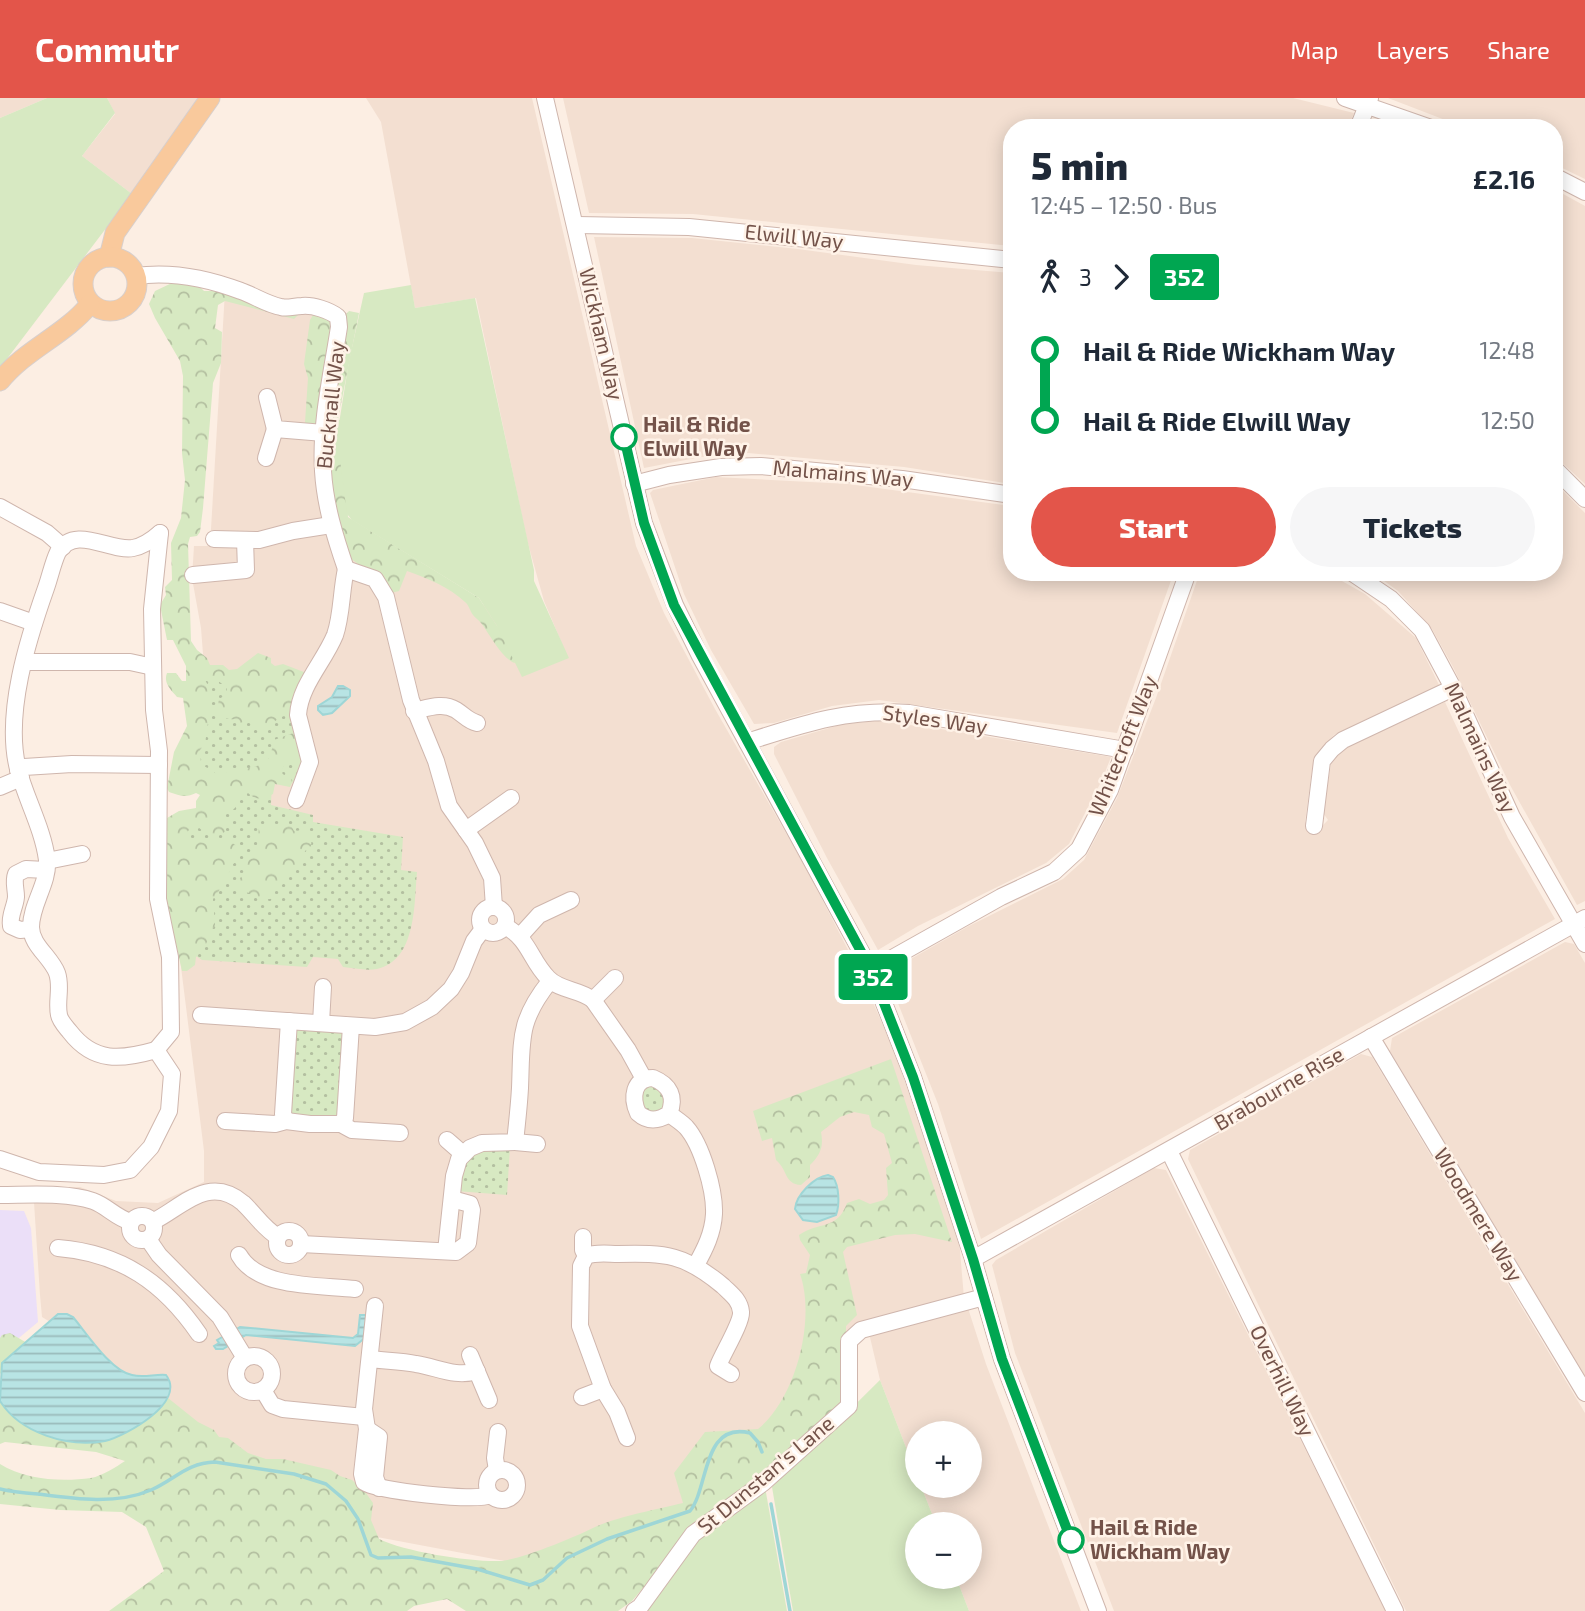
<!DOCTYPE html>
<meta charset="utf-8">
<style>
:root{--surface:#fff;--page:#f6f6f7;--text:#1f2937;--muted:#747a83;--accent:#e3554a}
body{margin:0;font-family:"Exo 2",sans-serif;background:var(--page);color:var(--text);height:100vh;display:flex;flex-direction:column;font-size:26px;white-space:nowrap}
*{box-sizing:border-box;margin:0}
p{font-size:23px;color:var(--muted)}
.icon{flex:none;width:38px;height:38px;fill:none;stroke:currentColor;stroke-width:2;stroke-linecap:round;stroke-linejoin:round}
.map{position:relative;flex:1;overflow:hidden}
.details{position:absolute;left:1003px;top:21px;width:560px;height:462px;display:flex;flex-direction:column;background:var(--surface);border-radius:28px;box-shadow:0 4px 18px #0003}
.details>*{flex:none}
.badge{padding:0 14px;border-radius:5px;font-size:24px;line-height:46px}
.controls{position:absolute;left:905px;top:1323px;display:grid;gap:14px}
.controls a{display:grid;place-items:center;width:77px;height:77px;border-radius:50%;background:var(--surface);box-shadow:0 4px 18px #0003;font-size:35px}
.map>.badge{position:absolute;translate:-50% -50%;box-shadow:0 0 0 4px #fff}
.legs{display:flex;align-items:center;gap:10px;height:77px;padding:0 28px;font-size:23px}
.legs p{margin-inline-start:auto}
.headline{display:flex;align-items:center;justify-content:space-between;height:119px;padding:0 28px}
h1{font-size:38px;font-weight:800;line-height:52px}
.button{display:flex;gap:14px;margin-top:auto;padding:14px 28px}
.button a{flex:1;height:80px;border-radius:42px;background:var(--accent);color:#fff;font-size:28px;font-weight:800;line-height:80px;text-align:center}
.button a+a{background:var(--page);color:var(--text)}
ul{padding:0 28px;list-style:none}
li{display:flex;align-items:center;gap:24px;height:70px;font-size:26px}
li i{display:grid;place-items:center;width:10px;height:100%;margin:0 9px;background:currentColor}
li i::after{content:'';width:18px;height:18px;margin:-9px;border:5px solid;border-radius:50%;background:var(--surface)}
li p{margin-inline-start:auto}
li:first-child i{background:linear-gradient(#0000 50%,currentColor 0)}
li:last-child i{background:linear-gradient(currentColor 50%,#0000 0)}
header{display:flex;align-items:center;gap:42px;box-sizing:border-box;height:98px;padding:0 35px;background:var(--accent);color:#fff}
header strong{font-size:33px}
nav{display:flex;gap:38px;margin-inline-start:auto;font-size:24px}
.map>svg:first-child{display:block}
</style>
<header>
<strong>Commutr</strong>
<nav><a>Map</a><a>Layers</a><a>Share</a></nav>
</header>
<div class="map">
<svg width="1585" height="1513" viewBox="0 0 1585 1513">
<defs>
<pattern id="grass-dots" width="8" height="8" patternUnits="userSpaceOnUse" patternTransform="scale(1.75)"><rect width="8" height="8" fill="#d7e9c2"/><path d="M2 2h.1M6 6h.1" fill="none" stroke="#b3bfa0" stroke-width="1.8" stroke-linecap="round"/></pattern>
<pattern id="forest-crowns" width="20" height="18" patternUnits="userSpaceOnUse" patternTransform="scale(1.75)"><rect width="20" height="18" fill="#d7e9c2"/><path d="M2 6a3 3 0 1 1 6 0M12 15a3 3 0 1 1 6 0" fill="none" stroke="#b3bfa0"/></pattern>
<pattern id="water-rules" width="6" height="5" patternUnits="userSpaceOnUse" patternTransform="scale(1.75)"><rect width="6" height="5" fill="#b8e4e4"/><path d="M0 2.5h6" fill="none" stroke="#9abbbb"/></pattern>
</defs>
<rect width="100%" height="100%" fill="#fceee3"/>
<g fill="#f3dfd1">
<path d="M0 0H47L0 20Z"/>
<path d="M107 0H198L132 96 82 58 115 16Z"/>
<path d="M366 0H532L636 448 664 515 715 611 807 772 861 877 895 955 959 1141 964 1200 824 1241 781 1319 692 1409 510 1464 377 1439 237 1360 121 1303 60 1230 42 1219 40 1197 33 1089H80L116 1103 158 1105 204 1084V1053L179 853 223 701 202 574 203 556 201 530 192 480 194 448H210L225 193 314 214 334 330 338 416 568 560 544 503 527 442 476 200 415 210 381 24Z"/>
<path d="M563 0H1293L1354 15 1348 30H1012L1011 148 693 116 589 115Z"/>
<path d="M1388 0H1585V81L1554 66V30H1466Z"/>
<path d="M1554 91 1585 108V386L1554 357Z"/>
<path d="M594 139 692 140 798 151 916 167 1011 175V386L904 369 748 355 701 359 644 370Z"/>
<path d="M716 379 848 386 1011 408 1012 474H1174L1117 635 879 602 832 608 774 625 754 626 711 552 684 496 650 395 653 392Z"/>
<path d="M1554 384 1585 415V803L1577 807 1510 687 1453 569 1432 531 1398 493 1372 474H1554Z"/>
<path d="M1200 474H1326L1365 496 1416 540 1440 589 1334 637 1319 654 1312 672 1305 724 1315 735 1328 722 1323 715 1331 666 1344 650 1445 604 1508 740 1555 821 981 1141 938 1006 886 875 969 828 1063 781 1084 762 1117 700 1156 600Z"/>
<path d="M878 623 941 631 1111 659 1102 682 1069 746 1046 765 918 828 878 852 827 760 774 656V649L781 644 843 626Z"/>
<path d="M1565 844 1574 846 1585 865V1279L1390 953 1392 940Z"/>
<path d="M1361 956 1372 959 1585 1315V1513H1406L1188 1061 1190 1052Z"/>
<path d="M1154 1070 1166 1072 1386 1513H1114L1015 1255 992 1167 996 1162Z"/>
<path d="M967 1207 986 1266 1081 1513H969L956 1479H970V1426H936L921 1388H970V1335H917V1378L880 1282 869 1235Z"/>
</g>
<path fill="#ebdff8" d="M0 1112 24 1113 31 1130 38 1224 2 1254H0Z"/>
<g fill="url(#grass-dots)">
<path d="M207 568 289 612C294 632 312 671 292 685L272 682 271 707 313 717V724L403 739 401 772 417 774C414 805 417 862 377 871 366 873 353 870 343 869L338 861 313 859 307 869 202 862 190 854 182 735 190 727 213 719 198 671 196 573Z"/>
<path d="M299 930 340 934 344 938 337 1020 297 1021 290 1014 295 935Z"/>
<path d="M656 985 668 1008 654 1018 638 1005V993Z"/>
<path d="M510 1049 507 1097 456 1093 458 1078 472 1054Z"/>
</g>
<g fill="url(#forest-crowns)">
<path d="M174 184 200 189 204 193H220L299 216 294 221 225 203 218 207 215 230 222 234 221 265 213 285 203 410 200 434 197 438 190 439 188 446 191 543 197 552 207 560 210 567H223L229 572 237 571 258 555 271 560V565L275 568 283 566 309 576 289 617 280 619C270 627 266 634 253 631L250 622 240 625 235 621C226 622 221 619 217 612L219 601 226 597 227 589 206 575 203 578 212 595 205 646 200 652 201 666 217 676H223L233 670 246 671 260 667 270 659 274 642 296 634 303 663 301 671 297 672 292 663 285 664 281 674 285 678 291 680 292 685 290 689 275 686 273 696C260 703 254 702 244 691 237 696 235 702 235 710L225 717 226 733 220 737 206 736 197 728 192 729 187 734V740C201 752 228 733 240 752 236 761 218 798 213 801L215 827 211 833 205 849 196 859 195 867 187 873H182L164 792 167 720 179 713 196 710V703L200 697 196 695C186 700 180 698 169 694L167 690 174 654 187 628 183 600 177 599C171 592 163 585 167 575H176L182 583H186V568L173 542H167L160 507 166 497 165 489 172 482 171 445 181 420 185 382 182 355 183 278 180 263 155 220 149 206 155 193Z"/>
<path d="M349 213 359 215 338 321 343 324 348 419 479 500 497 528 507 535 515 565C502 561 489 535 481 525 479 522 475 520 473 517 470 513 469 507 465 504 449 489 427 480 407 473L399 493 391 495 376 474 361 468 347 458 337 429 328 358 344 218Z"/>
<path d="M316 216 332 222 317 328 306 327 305 324 308 280 304 266 310 222 313 217Z"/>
<path d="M267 725 279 731 291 727 294 733 306 732C311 737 312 740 311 748L305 753C304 763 296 770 287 774 286 784 284 787 275 790L274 800C262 804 254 799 245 793L238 794 234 790 235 784 245 776 246 759 257 752 259 729Z"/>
<path d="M891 961 952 1144 915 1136 895 1137 847 1149 843 1154 857 1217 846 1228V1307L759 1382 692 1432 632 1503 618 1513H466L447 1501 414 1508 407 1513H109L164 1473 146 1429 122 1414 60 1412 0 1406V1366C25 1382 62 1384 91 1380 102 1378 116 1369 125 1363L96 1354 5 1344 0 1346V1296L149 1316 168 1300 198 1324 214 1332 219 1339 228 1340 248 1355 266 1361H283L331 1372 340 1378 352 1382 366 1395 373 1405 371 1422 379 1441C406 1454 470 1464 500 1463 520 1462 575 1439 595 1429 617 1419 658 1411 683 1405L674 1375 705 1334 758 1331C796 1301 816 1221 800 1176L806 1175 810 1157 800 1142 799 1137C819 1123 837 1133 847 1105L859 1101 870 1106 884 1102 888 1097 886 1070 892 1065 884 1036 872 1029 869 1017 854 1014 840 1019 821 1034C824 1049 820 1057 810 1067V1079L801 1087C784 1086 788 1072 776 1062L772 1040 762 1043 753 1013Z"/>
<path d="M10 1235 27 1245 0 1276V1240L2 1237Z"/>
</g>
<g fill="#d7e9c2">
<path d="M47 0H107L115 15 82 58 132 96 0 270V20Z"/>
<path d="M411 187 415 210 475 200 534 472V483L569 560 522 579 497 528 479 500 352 422 347 416 337 338 349 263 364 195Z"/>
<path d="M880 1282 917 1378V1388H921L936 1426H917V1479H956L969 1513H793L772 1389Z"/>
<path d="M765 1389 787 1513H638L697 1438Z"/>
</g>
<g fill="url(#water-rules)" stroke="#9ed6d6" stroke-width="2">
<path d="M338 588H343L350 592V598L332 615 323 617 318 612V608L332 599Z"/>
<path d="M828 1077 833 1079C839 1088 840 1106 836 1117L817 1124 803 1122 795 1111C796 1097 814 1079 828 1077Z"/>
<path d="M58 1216H67L73 1219C87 1236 111 1273 132 1277 143 1280 155 1276 166 1277 187 1304 126 1338 105 1343 68 1350 20 1335 0 1303L2 1265Z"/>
<path d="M360 1217H369L366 1239 355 1248 246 1237 223 1251H216L214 1248 219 1245 217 1242 240 1229 353 1240 358 1236Z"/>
</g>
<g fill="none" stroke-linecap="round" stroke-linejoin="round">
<g stroke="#9ed6d6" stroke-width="3.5">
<path d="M0 1391C12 1394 25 1395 38 1396 75 1401 116 1407 151 1392 176 1381 186 1365 215 1364L294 1376 326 1386 346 1403 358 1421 371 1457 378 1460 411 1459 477 1471 530 1487 543 1482 567 1460 607 1441 690 1413C709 1390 702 1323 750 1335L758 1344 762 1354"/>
<path d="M771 1406 790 1513"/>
</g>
<defs>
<g id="minor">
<path d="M545 0 644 425 675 507 700 558 871 872 913 979 973 1161 1002 1261 1098 1513"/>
<path d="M1345 0 1431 30"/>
<path d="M1358 30 1370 0"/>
<path d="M1554 78 1585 94"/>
<path d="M577 127 689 129 1012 162"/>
<path d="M135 178C171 173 207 180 241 193 255 198 266 206 281 209 288 211 294 208 302 208 313 207 329 212 338 219L339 229C332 275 320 325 323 373 325 407 335 439 346 471"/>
<path d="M267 299 275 331 324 335"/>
<path d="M266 360 275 331"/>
<path d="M1554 370 1585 401"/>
<path d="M634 386 669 377 721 369 761 368 902 381 1012 397"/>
<path d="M0 409 47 435 63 449"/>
<path d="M214 441 259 442 293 433 331 427"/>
<path d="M346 471 375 481 386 499 411 602 436 663 449 708 475 745 492 780 494 809"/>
<path d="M1351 474 1391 501 1422 532 1453 590 1512 719 1585 846"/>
<path d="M193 477 246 472 245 442"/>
<path d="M0 513 34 525"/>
<path d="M25 564H130L153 569"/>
<path d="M414 613C428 610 443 604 456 612 464 617 468 623 477 625"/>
<path d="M747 644C806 625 847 611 909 615L1125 652"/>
<path d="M18 672 24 669 72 666 159 667"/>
<path d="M0 689 21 680"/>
<path d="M296 702 310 664 298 617C300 587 324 564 335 537 342 517 341 493 346 471"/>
<path d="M1314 728 1322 663 1332 651 1343 642 1453 590"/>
<path d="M466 732 511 700"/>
<path d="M47 763 82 756"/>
<circle cx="493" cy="822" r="13"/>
<path d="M505 828C530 842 530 862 548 880 560 893 580 891 593 902L628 952 644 981"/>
<path d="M31 831 20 832 11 828C9 817 15 810 16 799 16 790 13 784 16 776L26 771 46 772"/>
<path d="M520 838 539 817 571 802"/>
<path d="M871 872 1001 799 1054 774 1079 751 1110 692 1188 474"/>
<path d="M593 902 615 880"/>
<path d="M201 917 375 929 405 924 432 909 451 891 461 875 474 843 483 831"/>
<path d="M321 925 323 889"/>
<path d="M1371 939 1585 1295"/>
<path d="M156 952C121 962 94 965 70 934 66 929 60 923 59 917 56 903 62 889 57 875 51 859 31 847 31 829 31 806 49 785 47 762 43 731 26 701 18 671 4 616 28 541 46 490 50 479 53 464 58 454 75 426 110 454 133 450 144 448 152 442 160 435"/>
<path d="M653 980C670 987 676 999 669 1016 658 1023 648 1024 638 1015 631 1000 633 980 653 980Z"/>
<path d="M669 1016C675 1020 681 1024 686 1029 702 1047 715 1093 714 1116 713 1135 705 1151 696 1167"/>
<path d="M225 1023 275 1026 286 1023 310 1026H341L345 1020 351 928"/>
<path d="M286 1023 283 1016 289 923"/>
<path d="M341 1026 352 1032 400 1035"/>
<path d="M447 1042 463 1056"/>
<path d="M515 1044 537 1046"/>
<path d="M1169 1053 1395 1513"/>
<path d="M0 1061 39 1074 104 1077 130 1072 151 1049 169 1013 172 976 156 952 171 934 170 859 158 801 159 653 154 612 152 511 160 435"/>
<path d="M0 1097C29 1097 66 1094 93 1103 107 1108 116 1120 131 1124"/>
<circle cx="142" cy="1130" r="12"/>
<path d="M154 1123C182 1109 209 1076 243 1105 255 1116 263 1130 278 1139"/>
<circle cx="289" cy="1145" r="12"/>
<path d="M583 1139V1152L586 1158"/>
<path d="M148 1141 159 1157 220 1219 245 1260"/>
<path d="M301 1146 456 1154 468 1145 472 1112 470 1106 452 1101"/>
<path d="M58 1150C121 1155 164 1185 199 1236"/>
<path d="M446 1153 454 1078 459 1061 470 1050 482 1045 515 1044C517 1026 519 1008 520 990 522 941 518 923 550 883"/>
<path d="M239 1157C258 1191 321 1187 355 1191"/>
<path d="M973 1161 1585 820"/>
<path d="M375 1208 364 1311 367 1331 362 1376 364 1384C377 1393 476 1404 490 1397"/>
<path d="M470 1257 489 1302"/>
<circle cx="254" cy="1276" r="18"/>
<path d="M370 1261C385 1263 401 1263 416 1266 437 1269 455 1280 477 1273"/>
<path d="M263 1292 272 1307 283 1311 364 1319"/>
<path d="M582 1299 603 1291"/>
<path d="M367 1331 379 1339 375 1379 379 1390"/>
<path d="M627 1340 617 1314 603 1291 580 1228 581 1168 586 1158C596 1154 608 1156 618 1156 666 1155 685 1156 723 1188 731 1196 740 1202 741 1214 742 1224 723 1255 718 1268L731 1276"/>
<circle cx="502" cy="1387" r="15"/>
<path d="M497 1372 495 1360 498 1334"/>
<path d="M634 1513 640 1509 693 1436 763 1385 849 1308V1243L861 1232 984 1199"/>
</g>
<g id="major">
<path d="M109 159 115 135 210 0"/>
<circle cx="110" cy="186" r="27"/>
<path d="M0 283C26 251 65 237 90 206"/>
</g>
</defs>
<use href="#minor" stroke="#cfb6ad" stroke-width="18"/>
<use href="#major" stroke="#d8cfcc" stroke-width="21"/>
<use href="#minor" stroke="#fff" stroke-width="16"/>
<use href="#major" stroke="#f9c99c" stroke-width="19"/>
</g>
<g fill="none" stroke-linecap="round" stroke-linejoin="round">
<defs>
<path id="line-1" d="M624 339 644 425 674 507 871 872 913 979 973 1161 1002 1261 1071 1442"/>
</defs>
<use href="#line-1" stroke="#fff" stroke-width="16"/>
<use href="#line-1" stroke="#00a651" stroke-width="10"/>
</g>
<g fill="#fff" stroke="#00a651" stroke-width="3.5">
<circle cx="624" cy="339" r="12"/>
<circle cx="1071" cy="1442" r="12"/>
</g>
<g text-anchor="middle" stroke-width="5" stroke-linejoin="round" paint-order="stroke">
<g font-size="21" fill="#735249" stroke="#fff3e8">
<text transform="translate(794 139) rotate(6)" y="7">Elwill Way</text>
<text transform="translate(601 236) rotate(77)" y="7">Wickham Way</text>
<text transform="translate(331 307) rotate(-84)" y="7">Bucknall Way</text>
<text transform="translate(843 376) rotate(5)" y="7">Malmains Way</text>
<text transform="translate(935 622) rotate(8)" y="7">Styles Way</text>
<text transform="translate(1123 648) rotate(-68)" y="7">Whitecroft Way</text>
<text transform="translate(1480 650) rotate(65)" y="7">Malmains Way</text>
<text transform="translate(1279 991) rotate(-30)" y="7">Brabourne Rise</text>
<text transform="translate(1478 1117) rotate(59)" y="7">Woodmere Way</text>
<text transform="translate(1282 1283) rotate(64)" y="7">Overhill Way</text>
<text transform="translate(766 1377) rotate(-40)" y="7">St Dunstan's Lane</text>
</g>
<g font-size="21" font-weight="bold" fill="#735249" stroke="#fff3e8" text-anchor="start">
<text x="643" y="334">Hail &amp; Ride<tspan x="643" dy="24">Elwill Way</tspan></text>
<text x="1090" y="1437">Hail &amp; Ride<tspan x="1090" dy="24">Wickham Way</tspan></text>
</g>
</g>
</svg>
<div class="controls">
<a>+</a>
<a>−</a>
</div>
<b class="badge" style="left:873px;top:879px;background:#00a651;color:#fff">352</b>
<section class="details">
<div class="headline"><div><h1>5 min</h1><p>12:45 – 12:50 · Bus</p></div><b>£2.16</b></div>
<div class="legs"><svg class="icon" aria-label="walk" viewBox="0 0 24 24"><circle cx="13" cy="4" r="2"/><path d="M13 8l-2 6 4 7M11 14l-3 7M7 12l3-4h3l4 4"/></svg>3<svg class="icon" aria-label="forward" viewBox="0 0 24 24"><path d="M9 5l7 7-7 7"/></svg><b class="badge" style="background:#00a651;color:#fff">352</b></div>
<ul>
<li><i style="color:#00a651"></i><b>Hail &amp; Ride Wickham Way</b><p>12:48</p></li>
<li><i style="color:#00a651"></i><b>Hail &amp; Ride Elwill Way</b><p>12:50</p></li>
</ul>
<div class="button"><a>Start</a><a>Tickets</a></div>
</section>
</div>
